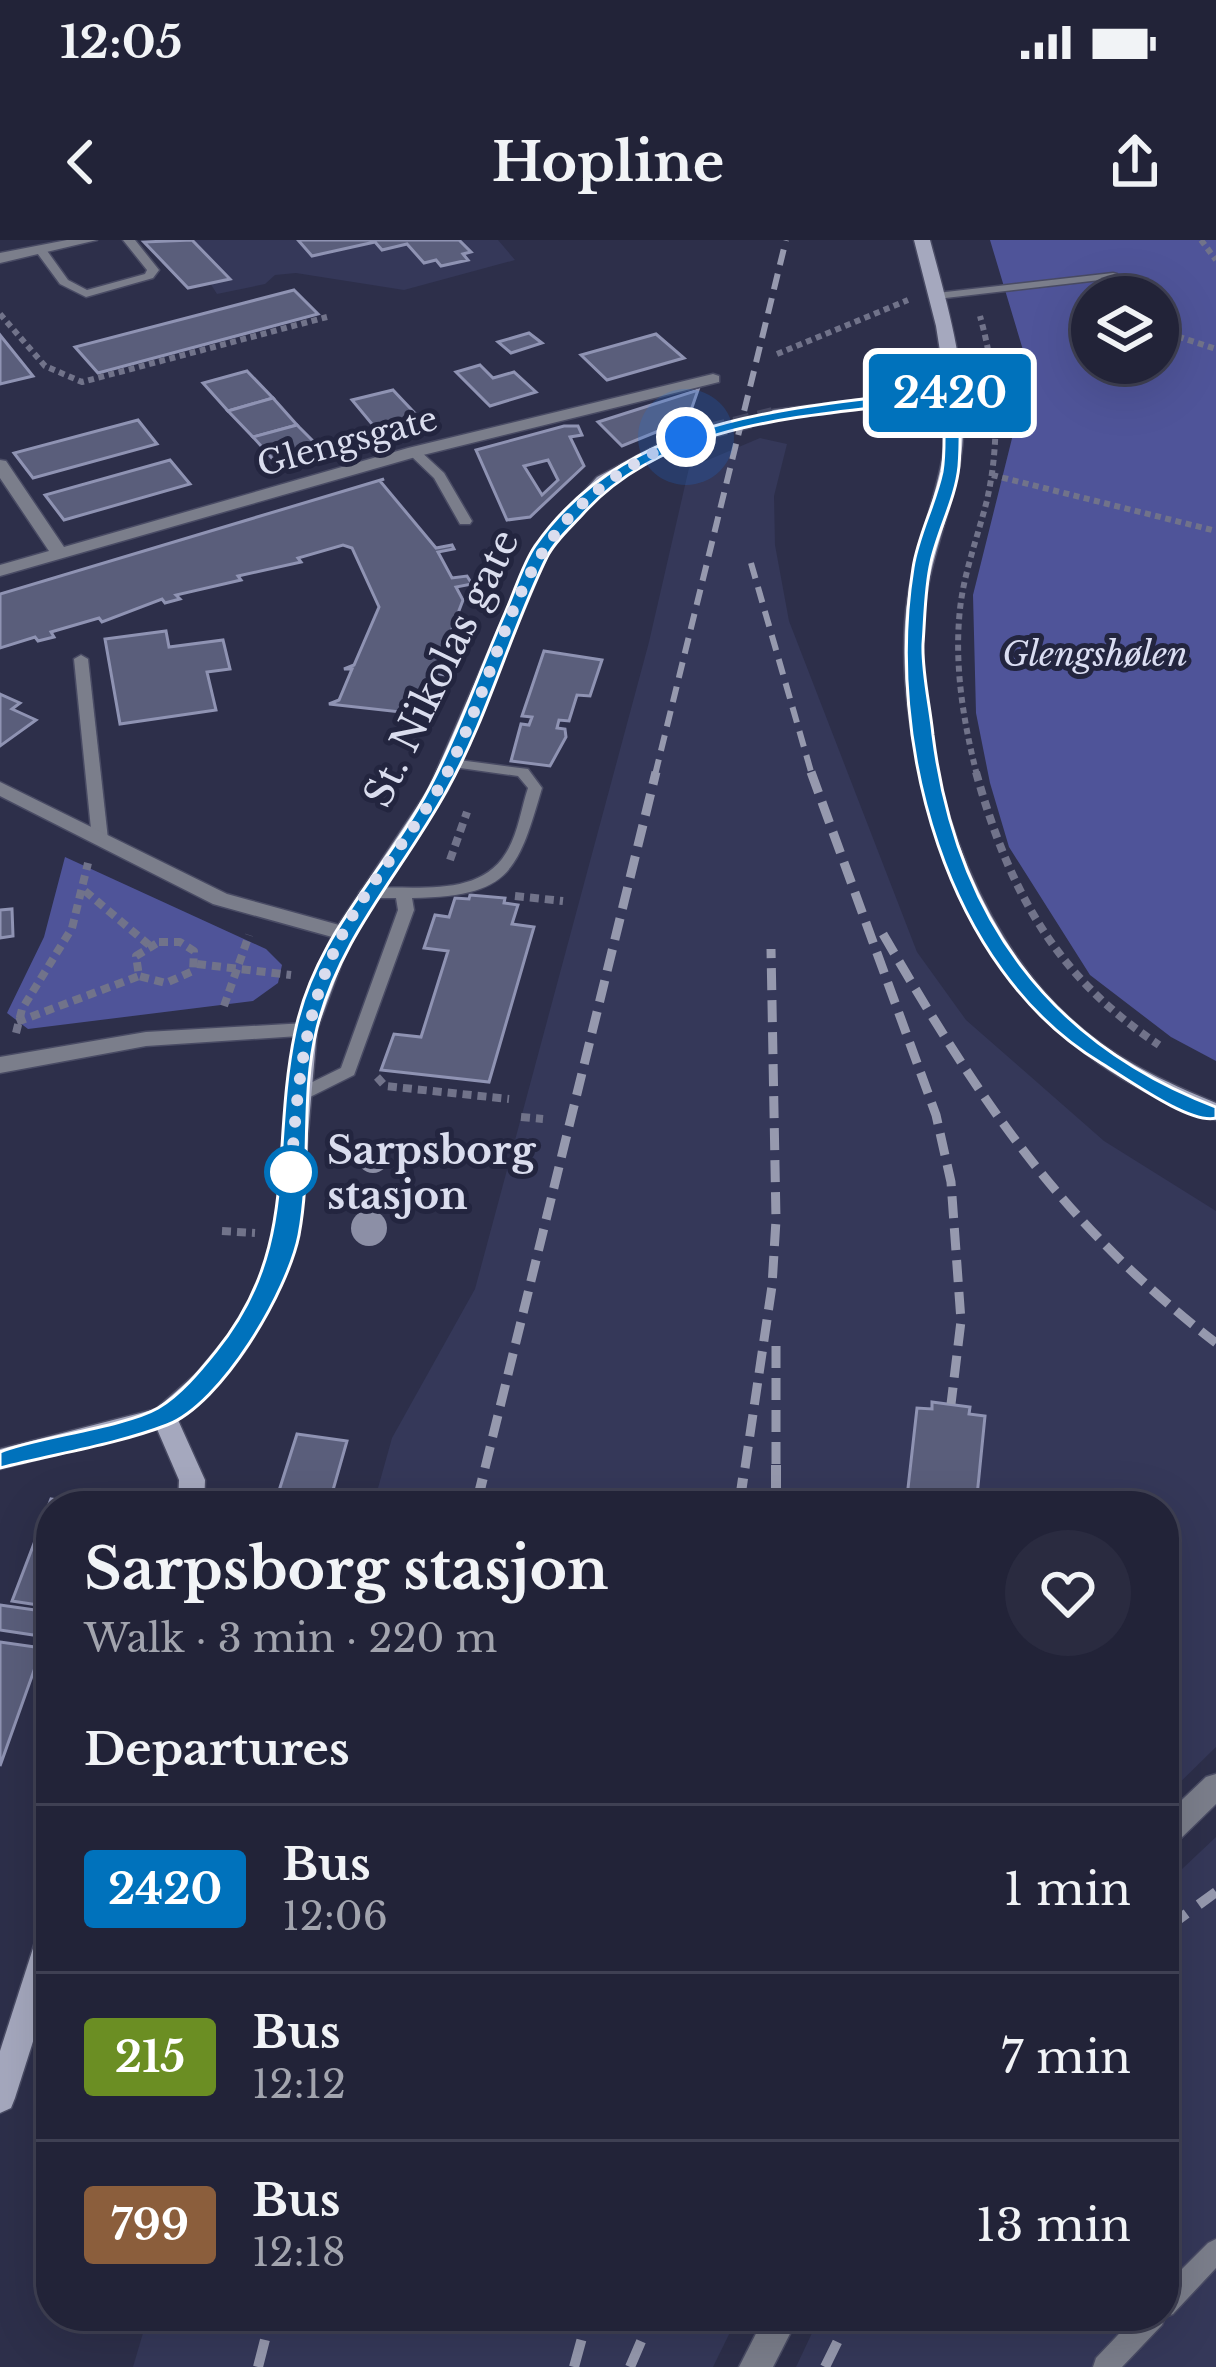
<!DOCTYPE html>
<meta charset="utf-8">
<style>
:root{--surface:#222338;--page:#2a2b40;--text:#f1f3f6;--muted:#a2a4ae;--line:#3f4053}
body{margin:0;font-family:"Libre Baskerville",serif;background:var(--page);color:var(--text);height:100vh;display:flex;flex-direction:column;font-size:45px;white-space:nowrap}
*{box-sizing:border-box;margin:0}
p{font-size:39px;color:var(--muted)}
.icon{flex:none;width:66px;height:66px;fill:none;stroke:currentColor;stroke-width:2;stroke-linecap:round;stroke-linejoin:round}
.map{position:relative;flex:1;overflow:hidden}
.details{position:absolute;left:36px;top:1251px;width:1143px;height:840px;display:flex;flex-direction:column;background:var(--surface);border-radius:48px;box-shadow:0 12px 48px #0002,0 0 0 3px var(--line)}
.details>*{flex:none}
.badge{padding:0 24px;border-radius:9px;font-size:42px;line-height:78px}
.controls{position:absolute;left:1071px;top:36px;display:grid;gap:24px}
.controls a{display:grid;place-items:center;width:108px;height:108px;border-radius:50%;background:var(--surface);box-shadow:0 12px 48px #0002,0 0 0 3px var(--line);font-size:60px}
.you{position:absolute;width:60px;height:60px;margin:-30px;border:9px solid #fff;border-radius:50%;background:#1a73e8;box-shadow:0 0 0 18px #1a73e833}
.map>.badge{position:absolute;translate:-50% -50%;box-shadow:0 0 0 6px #fff}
h2{padding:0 48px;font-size:45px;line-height:108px}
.round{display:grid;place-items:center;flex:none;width:126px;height:126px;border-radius:63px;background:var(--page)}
.head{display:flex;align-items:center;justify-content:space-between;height:204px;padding:0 48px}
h1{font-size:57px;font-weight:700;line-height:90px}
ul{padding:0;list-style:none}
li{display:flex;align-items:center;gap:36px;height:168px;padding:0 48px;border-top:3px solid var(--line)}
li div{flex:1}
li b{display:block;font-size:45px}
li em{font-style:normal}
li .badge{min-width:132px;font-weight:700;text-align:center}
.status{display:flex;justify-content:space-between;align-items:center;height:84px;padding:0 60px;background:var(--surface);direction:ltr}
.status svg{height:33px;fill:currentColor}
header{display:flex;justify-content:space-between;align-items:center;height:156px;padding:0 48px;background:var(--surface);font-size:54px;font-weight:700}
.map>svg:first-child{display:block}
</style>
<div class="status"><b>12:05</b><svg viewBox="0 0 49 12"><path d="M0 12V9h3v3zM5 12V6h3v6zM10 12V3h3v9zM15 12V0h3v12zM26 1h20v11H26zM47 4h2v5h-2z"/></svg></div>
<header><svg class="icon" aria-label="back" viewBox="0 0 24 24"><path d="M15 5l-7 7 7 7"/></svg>Hopline<svg class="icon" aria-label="share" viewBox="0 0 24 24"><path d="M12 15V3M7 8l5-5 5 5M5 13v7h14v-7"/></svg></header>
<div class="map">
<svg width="1216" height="2127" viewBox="0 0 1216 2127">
<rect width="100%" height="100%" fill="#2d2f4a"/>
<g fill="#353859">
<path d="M188 0H498L515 20 404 50 296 33 275 35 265 44 217 54 210 43 225 38Z"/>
<path d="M760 198 787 204 774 256 775 305 789 381 917 712 966 780 1104 901 1216 971V1507L1164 1558V1266H373L392 1198 475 1049 649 402 689 228Z"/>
<path d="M1216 1597V2127H796L820 2076H1164V1646Z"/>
<path d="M148 2076H738L713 2127H133Z"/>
</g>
<g fill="#4f5499" fill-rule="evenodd">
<path d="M990 0H1216V821L1171 797 1090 735 1009 607 990 543 976 473 973 355 1029 130ZM1092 57H1158V123H1092Z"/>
<path d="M65 617 266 709 282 725 278 743 253 761 28 789 7 773 44 697Z"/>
</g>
<g fill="#5a5e7b" stroke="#8f93b3" stroke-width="3" fill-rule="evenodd">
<path d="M192 0 230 39 188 48 144 2Z"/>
<path d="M298 0H459L471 12 463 14 468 20 441 26 436 20 424 23 407 4 382 10 375 2 312 16Z"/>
<path d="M294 50 318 74 98 133 75 107Z"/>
<path d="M529 93 542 103 511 113 498 102Z"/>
<path d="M656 94 684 118 607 140 581 115Z"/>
<path d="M0 95 33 136 0 144Z"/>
<path d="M480 125 493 138 514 132 536 152 490 166 456 132Z"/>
<path d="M247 131 273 158 228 171 203 143Z"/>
<path d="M393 150 425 184 374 204 364 193 377 190 352 160Z"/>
<path d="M698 150 688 179 622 206 598 182Z"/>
<path d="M273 158 297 185 253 197 228 171Z"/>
<path d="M138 180 157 204 33 238 14 213Z"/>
<path d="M297 185 324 212 278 225 253 197Z"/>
<path d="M564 186H578L582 195 570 197 584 226 530 277 507 280 476 210ZM548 220 558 240 542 255 524 226Z"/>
<path d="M170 220 190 244 64 280 45 255Z"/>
<path d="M384 239 380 241 436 308 452 305 454 309 438 312 452 338 467 336 472 344 456 347 463 360 452 389 468 391 464 401 448 399 436 428 454 431 452 436 434 433 418 474 329 464 339 460 352 429H344L354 425 379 367 352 308 343 305 298 318 301 322 238 336 241 340 176 355 180 359 165 363 162 359 102 382 99 378 51 392 54 397 38 401 35 397 0 408V354Z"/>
<path d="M166 391 169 407 223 400 230 429 207 432 216 470 120 484 105 399Z"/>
<path d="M544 411 602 420 590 456 577 455 569 481 559 480 557 488 565 489 566 497 550 526 511 521 521 484 529 485 532 477 522 476Z"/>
<path d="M0 454 20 463 12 469 36 480 0 506Z"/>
<path d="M470 655 505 658 504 663 518 665 512 684 534 687 489 842 381 830 394 794 421 797 448 711 424 708 435 675 449 677 455 658 469 659Z"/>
<path d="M12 669 13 696 0 698V670Z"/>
<path d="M932 1162 970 1167 969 1174 985 1176 976 1266H906L917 1168 932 1169Z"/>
<path d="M297 1194 347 1201 329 1264 341 1266H266L269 1256 277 1257Z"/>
<path d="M51 1259 103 1266H51V1367L12 1361Z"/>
<path d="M0 1365 49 1372 40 1396 0 1390Z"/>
<path d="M0 1402 42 1408 0 1526Z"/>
</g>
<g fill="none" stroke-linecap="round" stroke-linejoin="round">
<path stroke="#474963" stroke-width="16" stroke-dasharray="16 9" stroke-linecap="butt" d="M686 197 773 175"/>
<defs>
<g id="lane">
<path d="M123 0H135L159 30 153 38 86 57 60 44 35 10 45 8 68 40 87 50 145 34 147 30Z"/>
<path d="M1113 33 1117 34V38L937 59 931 56 937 53Z"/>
<path d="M410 209H418L444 233 472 281 470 284H460L434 238 410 215Z"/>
<path d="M81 415 88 419 108 599 100 604 92 599 74 419Z"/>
<path d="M451 519 528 529 542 548C517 634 509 656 412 658L414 670 354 835 302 861H290L288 857 290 853 341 828 398 670 396 658H367L359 653 362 649C407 643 477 661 506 613 518 594 521 569 528 548L518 536 446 526V520Z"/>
<path d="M1216 1999V2028L1173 2074 1165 2077 1162 2085 1122 2127H1093L1096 2118 1136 2076H1164V2047L1208 2003Z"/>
</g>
<g id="street">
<path d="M67 0H97L0 23V13Z"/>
<path d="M713 134 719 136V142L419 216 0 336V325L49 311 0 238V220L6 221 64 307 408 208Z"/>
<path d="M0 542 227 654 350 688 353 693 343 700 213 664 0 556Z"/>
<path d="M306 783 314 785 317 790 314 795 146 806 0 833V817L146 792Z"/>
<path d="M1216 1534V1564L1174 1605 1164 1609V1577L1206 1537Z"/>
<path d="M765 2076H799L773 2127H739Z"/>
</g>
<g id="secondary">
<path d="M914 0H930C950 75 975 155 958 233 947 284 926 331 923 384 916 519 971 691 1074 782 1115 819 1165 842 1216 863V880C1063 833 975 721 931 572 912 511 901 446 905 382 910 305 951 237 947 159L773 180 765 175 773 170 946 149 936 86Z"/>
<path d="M680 193 694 197 609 245 549 311 448 550 353 693 317 790 299 997 276 1057 245 1111 215 1147 178 1180 205 1240 204 1266H178L179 1240 157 1189 0 1229V1209L156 1169 197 1133 227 1097 253 1055 275 997 295 790 333 693 428 550 535 305 597 237Z"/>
<path d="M51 1685V1745L15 1858 11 1868 0 1873V1811L36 1699 41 1689Z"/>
</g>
</defs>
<use href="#lane" stroke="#494b64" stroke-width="3"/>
<use href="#street" stroke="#494b64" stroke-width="3"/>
<use href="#secondary" stroke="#494b64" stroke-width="3"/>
<g stroke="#71738a" stroke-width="6" stroke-dasharray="6 4.5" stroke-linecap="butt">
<path d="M1201 0 1216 20"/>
<path d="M0 74 45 126 82 142 327 77"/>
<path d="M1158 90 1216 109"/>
<path d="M777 114 908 60"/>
<path d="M992 235 1216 291"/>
<path d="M977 535C963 481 954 424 960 369 964 332 978 296 987 260 1001 198 997 137 980 76"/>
</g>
<g stroke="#71738a" stroke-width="8" stroke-dasharray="9 6" stroke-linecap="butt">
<path d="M976 532C1009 650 1055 736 1159 805"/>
<path d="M450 620 467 572"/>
<path d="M85 651 149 705"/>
<path d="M515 656 563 661"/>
<path d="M159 702H180L194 711 193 731 166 743 139 736 136 716Z"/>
<path d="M197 724 291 735"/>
<path d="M224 766 249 695"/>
<path d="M17 782 139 736"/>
<path d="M16 793 22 769 72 688 88 623"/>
<path d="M377 837 385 846 509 859"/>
<path d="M521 877 543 879"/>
<path d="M222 991 255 993"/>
</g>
<use href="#lane" fill="#7b7e8b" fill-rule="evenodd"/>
<use href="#street" fill="#7b7e8b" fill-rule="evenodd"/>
<use href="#secondary" fill="#a5a8be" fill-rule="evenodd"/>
<g stroke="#9699ae" stroke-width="6" stroke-dasharray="16 9" stroke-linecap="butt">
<path d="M751 323 812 535"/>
<path d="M655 535 786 0"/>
</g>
<g stroke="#9699ae" stroke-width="9" stroke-dasharray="22 10" stroke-linecap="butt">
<path d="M811 532 936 875 951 942 961 1081 951 1164"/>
<path d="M883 694C980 861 1061 983 1216 1103"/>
<path d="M776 1106V1228"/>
<path d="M485 1228 656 532"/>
<path d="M745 1228 772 1046 776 980 771 709"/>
</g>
<g stroke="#9699ae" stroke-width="10" stroke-dasharray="28 15" stroke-linecap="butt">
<path d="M776 1225V1266"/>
<path d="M476 1266 486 1225"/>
<path d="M739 1266 745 1225"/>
<path d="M1164 1690 1216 1652"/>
<path d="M258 2127 271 2076"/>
<path d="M574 2127 588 2076"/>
<path d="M630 2127 652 2076"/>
<path d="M825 2127 850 2076"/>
</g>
</g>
<g fill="#8c8fa6">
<circle cx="373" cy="917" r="16"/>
<circle cx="369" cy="988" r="18"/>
</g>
<path fill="#0072bc" stroke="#fff" stroke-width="3" d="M952 148 960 153C960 177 961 202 959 226 956 258 938 290 931 322 925 348 925 378 923 404 922 433 930 465 933 495 956 677 1050 804 1216 867V878C1191 885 1129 840 1101 823 945 729 885 500 913 328 918 295 935 265 942 232 946 209 943 182 944 159 820 177 671 175 582 275 570 288 555 301 547 317 510 392 488 477 447 550 403 631 340 696 317 788 300 856 312 927 299 995 288 1051 222 1164 167 1185 115 1205 54 1214 0 1228V1212C33 1198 125 1187 158 1168 180 1155 200 1131 216 1111 300 1008 270 911 295 792 315 694 386 631 430 547 459 492 480 430 505 373 515 351 522 325 535 306 630 169 803 169 952 148Z"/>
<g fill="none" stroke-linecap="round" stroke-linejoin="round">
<path stroke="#daddee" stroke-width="12" stroke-dasharray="0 21.6" d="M291 932 290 950C296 861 301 774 343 693 372 636 418 590 447 533 523 378 509 277 686 197"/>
</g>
<circle fill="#fff" stroke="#0072bc" stroke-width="6" cx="291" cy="932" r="24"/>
<g text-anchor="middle" stroke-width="10" stroke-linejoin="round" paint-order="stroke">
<g font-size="33" fill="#daddee" stroke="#23253f">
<text transform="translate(347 201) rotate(-15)" y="12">Glengsgate</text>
</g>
<g font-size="33" font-style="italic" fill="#daddf2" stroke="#23253f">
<text x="1095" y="426">Glengshølen</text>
</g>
<g font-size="39" fill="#daddee" stroke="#23253f">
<text transform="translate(441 428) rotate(-64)" y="14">St. Nikolas gate</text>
</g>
<g font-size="39" font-weight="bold" fill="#daddee" stroke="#23253f" text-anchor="start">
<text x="327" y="924">Sarpsborg<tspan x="327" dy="45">stasjon</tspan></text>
</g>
</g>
</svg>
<div class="controls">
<a><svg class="icon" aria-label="layers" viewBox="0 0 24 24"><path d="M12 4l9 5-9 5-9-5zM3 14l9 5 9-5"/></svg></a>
</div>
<div class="you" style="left:686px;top:197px"></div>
<b class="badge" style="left:950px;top:153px;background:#0072bc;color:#fff">2420</b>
<section class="details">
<div class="head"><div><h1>Sarpsborg stasjon</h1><p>Walk · 3 min · 220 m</p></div><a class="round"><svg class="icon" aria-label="heart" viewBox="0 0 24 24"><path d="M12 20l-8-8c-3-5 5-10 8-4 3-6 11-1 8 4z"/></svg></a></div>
<h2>Departures</h2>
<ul>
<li><span class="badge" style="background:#0072bc;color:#fff">2420</span><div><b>Bus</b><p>12:06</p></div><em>1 min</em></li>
<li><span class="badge" style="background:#6b8e23;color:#fff">215</span><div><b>Bus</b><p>12:12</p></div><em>7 min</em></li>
<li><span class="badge" style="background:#8b5e3c;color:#fff">799</span><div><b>Bus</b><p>12:18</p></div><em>13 min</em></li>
</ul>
</section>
</div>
